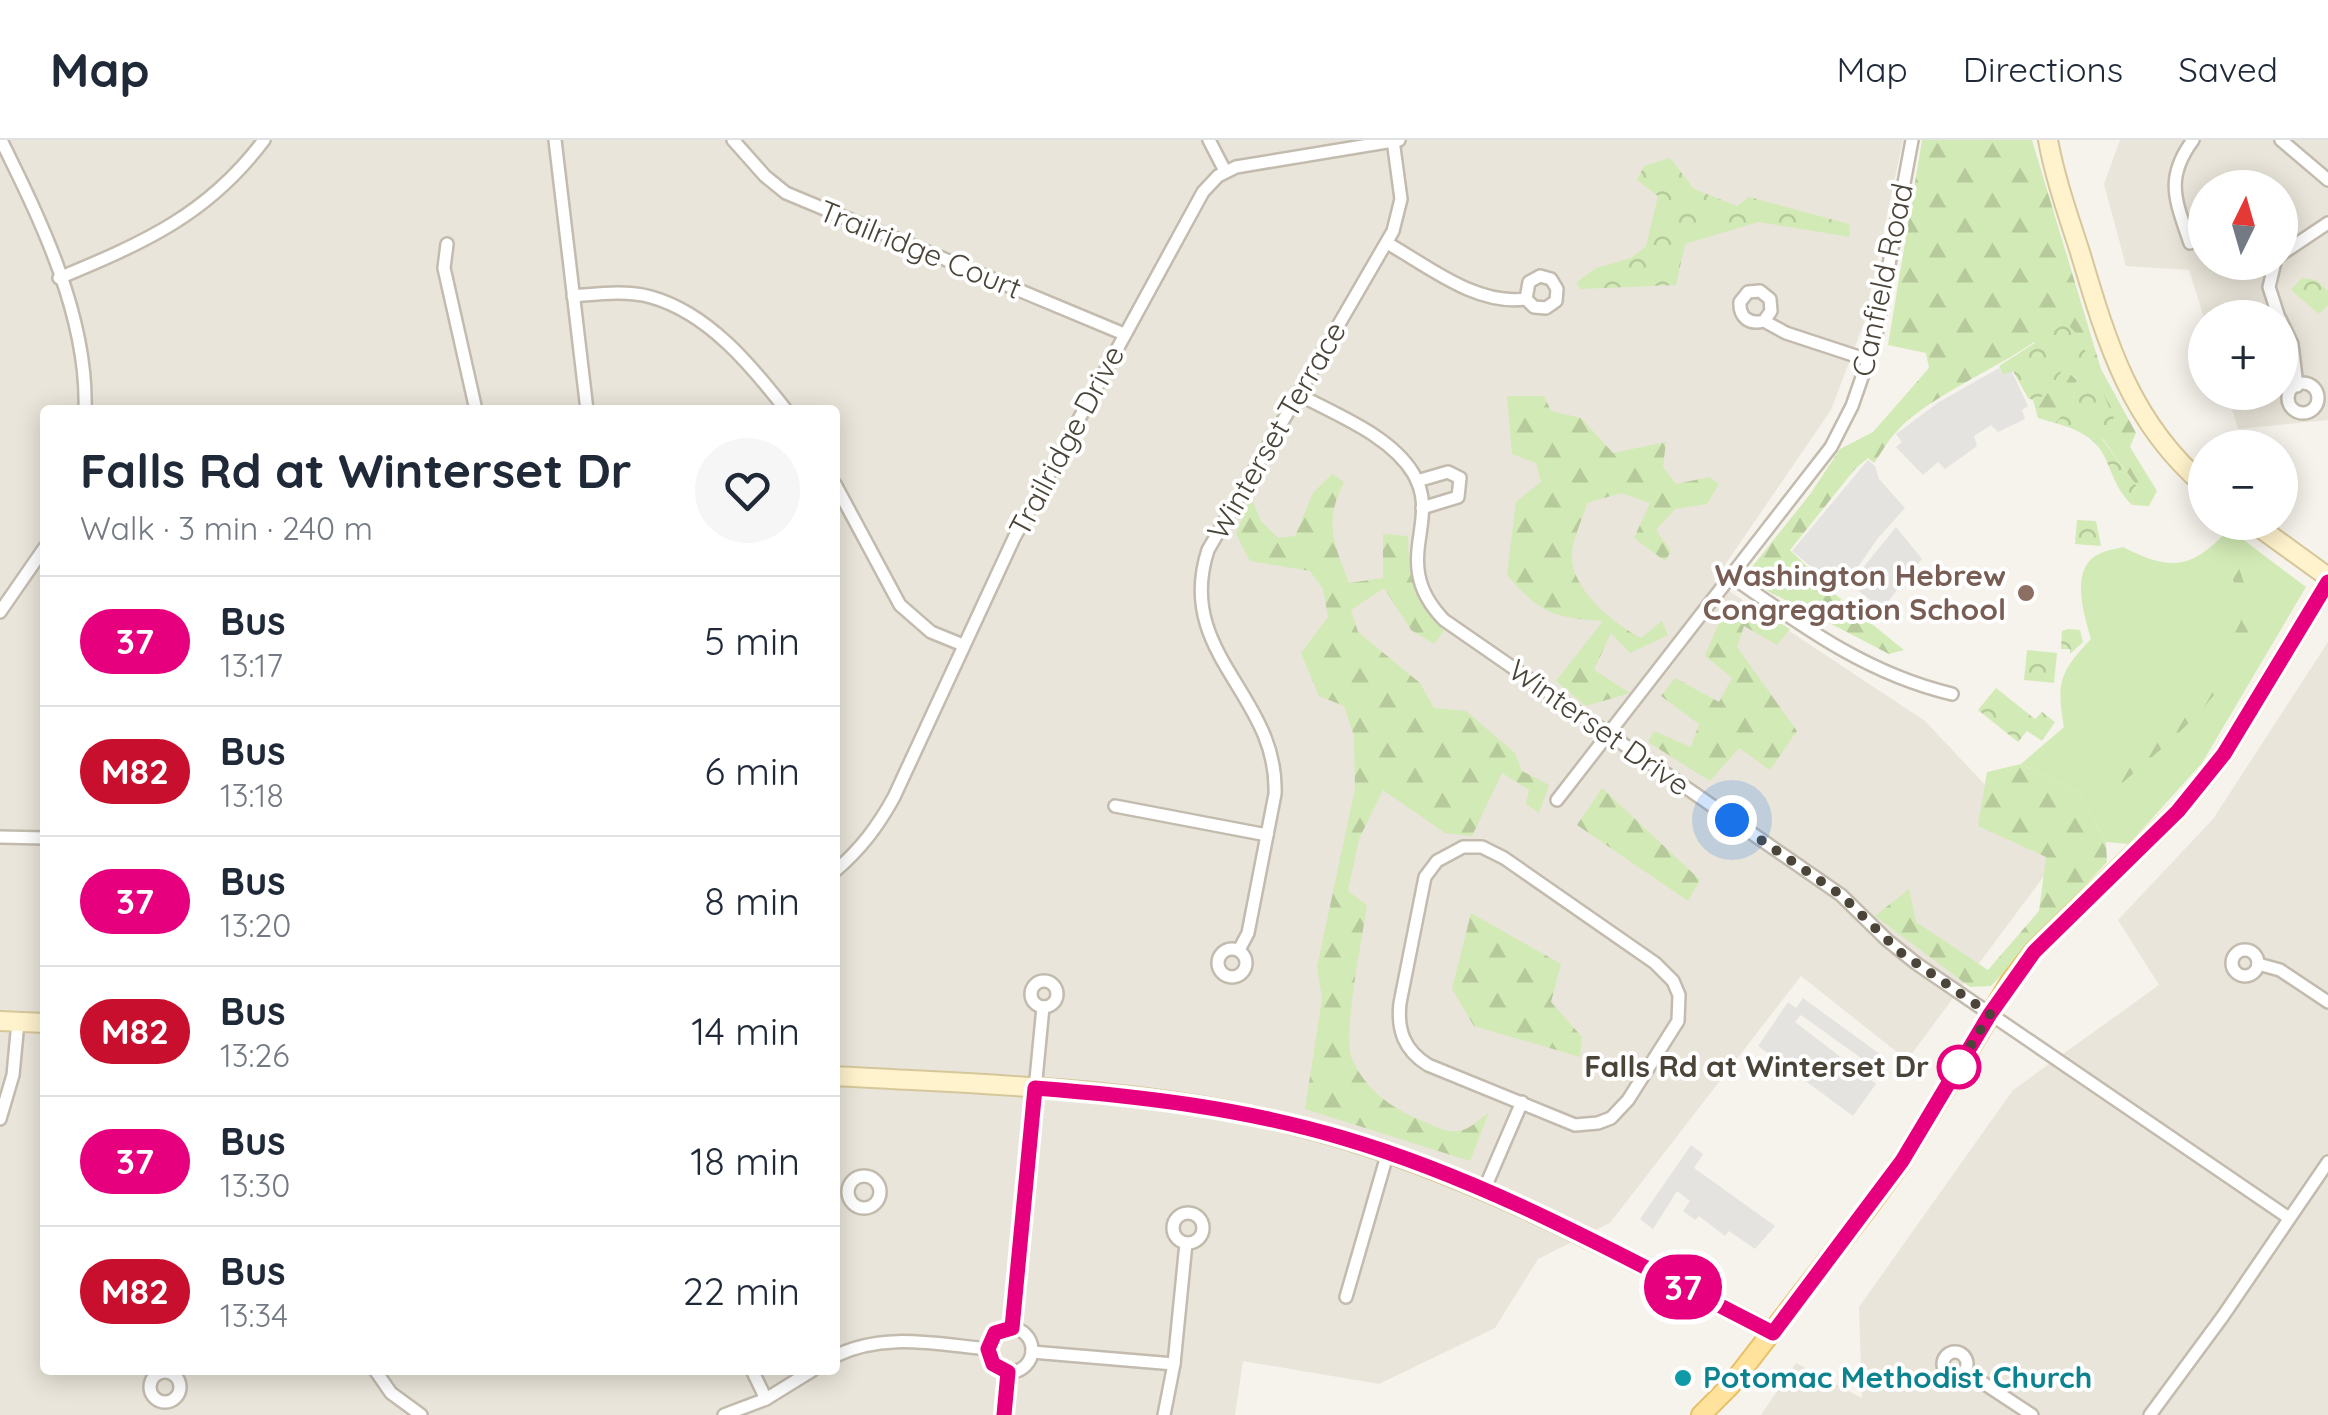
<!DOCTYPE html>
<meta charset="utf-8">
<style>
:root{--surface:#fff;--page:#f6f6f7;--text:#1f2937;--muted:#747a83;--line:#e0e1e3}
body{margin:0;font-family:Quicksand,sans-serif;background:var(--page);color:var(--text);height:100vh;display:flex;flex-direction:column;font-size:38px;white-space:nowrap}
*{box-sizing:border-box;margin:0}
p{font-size:32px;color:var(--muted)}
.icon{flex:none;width:55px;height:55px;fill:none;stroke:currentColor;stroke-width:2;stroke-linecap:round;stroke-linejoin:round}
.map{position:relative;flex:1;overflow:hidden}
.panel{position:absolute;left:40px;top:265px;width:800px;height:970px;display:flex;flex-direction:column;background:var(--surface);border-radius:10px;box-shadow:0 5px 25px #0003}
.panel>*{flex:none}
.badge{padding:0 20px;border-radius:32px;font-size:35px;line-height:65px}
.needle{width:65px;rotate:5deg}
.tools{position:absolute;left:2188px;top:30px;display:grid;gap:20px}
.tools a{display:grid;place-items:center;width:110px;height:110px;border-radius:50%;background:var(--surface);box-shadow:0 5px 25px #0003;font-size:50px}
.you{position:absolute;width:50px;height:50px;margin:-25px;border:8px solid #fff;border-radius:50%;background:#1a73e8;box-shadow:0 0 0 15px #1a73e833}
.map>.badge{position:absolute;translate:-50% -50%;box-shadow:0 0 0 5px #fff}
.round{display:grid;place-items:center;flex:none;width:105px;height:105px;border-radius:52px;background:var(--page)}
.overview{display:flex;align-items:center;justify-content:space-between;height:170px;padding:0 40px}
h1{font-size:48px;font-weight:700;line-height:75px}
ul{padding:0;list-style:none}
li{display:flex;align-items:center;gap:30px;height:130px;padding:0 40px;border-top:2px solid var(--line)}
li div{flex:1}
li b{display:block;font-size:38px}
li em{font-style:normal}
li .badge{min-width:110px;font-weight:700;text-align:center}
header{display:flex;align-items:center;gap:60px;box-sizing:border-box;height:140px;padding:0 50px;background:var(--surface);border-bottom:2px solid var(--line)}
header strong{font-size:48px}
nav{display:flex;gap:55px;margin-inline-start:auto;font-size:35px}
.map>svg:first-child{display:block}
</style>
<header>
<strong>Map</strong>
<nav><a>Map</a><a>Directions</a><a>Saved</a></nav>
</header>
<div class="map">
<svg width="2328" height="1275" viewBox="0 0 2328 1275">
<defs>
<pattern id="forest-firs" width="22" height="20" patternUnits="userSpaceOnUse" patternTransform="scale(2.5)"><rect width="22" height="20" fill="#d2eab5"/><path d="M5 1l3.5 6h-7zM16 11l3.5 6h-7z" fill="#b6ca9c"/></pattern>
<pattern id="park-crowns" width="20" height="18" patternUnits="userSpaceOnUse" patternTransform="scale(2.5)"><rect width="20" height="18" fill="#d2eab5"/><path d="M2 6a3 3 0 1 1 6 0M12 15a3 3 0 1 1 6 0" fill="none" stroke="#b6ca9c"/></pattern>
</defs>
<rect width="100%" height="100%" fill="#f6f3ec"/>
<g fill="#eae5da" fill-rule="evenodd">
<path d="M0 0H1903L1864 183 1831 270 1714 441 1925 581 2056 720 1907 920 1801 836 1610 1083 1538 1119 1495 1188 1379 1244 1243 1221 1235 1275H0ZM45 270H835V1230H45Z"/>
<path d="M2120 0H2328V280L2238 289 2227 253 2280 252V178H2205V181L2189 130 2126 126 2104 44ZM2205 48H2280V122H2205Z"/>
<path d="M2328 502V1275H1761L1796 1223 1862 1258 1859 1167 2013 950 2159 845 2118 780 2213 679Z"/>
</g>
<path fill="#d2eab5" d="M2229 389 2306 447 2202 623 2129 704 2106 702 2079 653 2021 624 2064 587C2056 542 2060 532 2091 499 2084 475 2069 428 2099 414 2106 410 2116 409 2123 407 2172 432 2192 429 2229 389Z"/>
<g fill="url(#forest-firs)">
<path d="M1922 0H2032L2101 229 2136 293 2130 307 2157 351 2149 366 2132 365 2136 345 2102 298 2115 281 2102 253 2034 202C1997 228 1925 259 1897 291 1888 300 1882 312 1874 323L1868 318 1855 329 1790 410 1837 456 1904 510 1889 514 1760 447 1748 432 1811 353 1840 309 1873 292 1929 228 1926 213 1888 205Z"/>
<path d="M2063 228 2077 240 2072 265 2055 283 2038 278 2033 260 2046 255Z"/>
<path d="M1507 256H1544L1551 271 1581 278 1613 313 1666 302 1663 327 1676 344 1709 337 1719 344 1707 364 1675 369 1656 390 1671 411 1665 421 1634 398 1650 363 1621 353 1587 363C1583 379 1571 401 1572 417 1572 450 1614 484 1641 498L1662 481 1668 495 1630 513 1611 493 1594 530 1630 553 1586 566 1556 541 1603 481C1553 478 1540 473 1507 435L1516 362 1541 342 1536 323 1512 314Z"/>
<path d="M1332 334 1344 342C1323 384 1334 402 1349 443L1383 438V394L1408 396C1409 444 1413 454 1444 491L1434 504 1411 490 1384 448 1351 470 1358 492 1420 543 1434 568 1466 571 1515 613 1522 631 1549 645 1539 673 1526 664 1529 650 1502 633 1472 696 1445 693 1383 650 1359 699 1348 751 1367 765C1363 795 1342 895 1352 919 1366 950 1390 967 1420 980 1455 995 1459 998 1489 972L1470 1021 1305 969 1322 859 1317 827 1355 649 1354 596 1344 566 1319 556 1301 513 1328 477 1323 449 1310 431 1250 421 1236 394 1251 357 1261 381 1278 398 1295 396 1313 353Z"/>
<path d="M2227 392 2254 473C2241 546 2174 598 2122 643L2112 635 2184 574 2211 538 2240 483 2243 474 2221 398Z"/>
<path d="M1727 464 1755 468 1790 489 1777 505 1744 486 1737 507 1797 591 1770 630 1739 608 1710 641 1648 602 1654 591 1691 607 1699 584 1661 556 1675 538 1719 562 1732 538 1705 516Z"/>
<path d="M2021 624 2079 653 2106 702 2107 722 1991 846 1970 847 1875 776 1909 749 1916 782 1988 830 2039 771 2046 717 1978 686 1987 632Z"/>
<path d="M1602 648 1700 740 1688 761 1577 685Z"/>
<path d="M1471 773 1561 824 1551 862 1582 897 1580 917 1474 886 1452 849Z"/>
</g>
<g fill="url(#park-crowns)">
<path d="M1670 18 1694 49 1737 66 1749 57 1849 84 1850 97 1758 82 1685 104 1676 145 1580 149 1577 142 1596 128 1631 118 1646 106 1658 56 1637 40 1644 26Z"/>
<path d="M2302 138 2316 140 2328 151V165L2319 174 2291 150Z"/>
<path d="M2066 183 2079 196 2115 281 2102 299 2136 345 2132 365C2098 330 2120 301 2055 283L2072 265 2077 239 2063 229 2046 255 2033 260 2028 258 2013 231 2003 235 1999 226Z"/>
<path d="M2077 380 2096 381 2101 406 2075 404Z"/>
<path d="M2068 489 2080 490 2083 502 2070 514V509H2061L2062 491Z"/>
<path d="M2027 510 2057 513 2054 543 2024 540Z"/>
<path d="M1996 548 2035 579 2042 572 2055 582 2042 601 2027 591 2018 602 1978 570Z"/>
</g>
<g fill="#e5e3e0">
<path d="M1999 228 2003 235 2012 232 2028 266 2022 270 2025 279 1998 292 1991 285 1974 296 1977 306 1945 329 1938 322 1923 335 1896 307 1902 302 1896 294 1939 262Z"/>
<path d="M1868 320 1875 326 1879 339 1905 368 1878 398 1846 444H1832L1792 411Z"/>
<path d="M1896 387 1922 419 1882 469 1850 444Z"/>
<path d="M1803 858 1888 920 1879 931 1801 875 1795 882 1876 944 1853 976 1758 906 1788 862 1796 868Z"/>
<path d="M1691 1005 1703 1014 1694 1028 1775 1086 1755 1109 1729 1091 1725 1096 1699 1076 1695 1080 1683 1071 1690 1061 1677 1051 1653 1089 1640 1079Z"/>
</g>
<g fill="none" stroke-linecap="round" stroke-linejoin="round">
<defs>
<g id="street">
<path d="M1 0C41 81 88 177 85 270"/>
<path d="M555 0 587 270"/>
<path d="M733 0 765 36 786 53 1124 194"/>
<path d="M1209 0 1225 31"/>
<path d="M2281 0 2328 40"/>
<path d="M1387 103C1428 126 1476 166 1526 159L1534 167 1546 168 1556 161 1557 149 1551 139 1540 136 1529 142 1526 159"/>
<path d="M2190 103C2176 61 2164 39 2193 0"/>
<path d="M447 104 444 128 476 270"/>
<path d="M2280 115 2328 83"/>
<path d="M2275 122 2269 147 2279 178"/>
<path d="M59 138C143 103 208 75 264 0"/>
<path d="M573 156C598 154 626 150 651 157 708 173 751 225 786 270"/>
<path d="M2280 179 2292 204 2297 246"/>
<path d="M1764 181 1771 171 1770 159 1760 151 1748 152 1740 162C1739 177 1749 185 1764 181L1786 193 1868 220"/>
<circle cx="2303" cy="258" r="15"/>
<path d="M1298 254C1336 275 1390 295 1413 333 1443 382 1388 422 1444 480L1841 755 1887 800 1917 824 2289 1078"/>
<path d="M1417 341 1448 332 1460 338 1458 357 1422 368"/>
<path d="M835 344 900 465 931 492 963 505"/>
<path d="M1732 437C1802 486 1867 534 1952 554"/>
<path d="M0 472 45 407"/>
<path d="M1557 660 1831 307 1852 266 1875 200 1912 0"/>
<path d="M1115 666 1267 695"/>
<path d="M0 697 45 698"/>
<path d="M1463 707H1482L1504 718 1655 823 1673 841 1679 855 1678 881 1628 960 1611 978 1598 983 1575 985 1428 925C1404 910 1397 890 1400 863L1425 737 1437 721Z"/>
<path d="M835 731C861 709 878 686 894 657L1014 398 1203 52 1218 36 1236 27 1399 0"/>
<circle cx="1232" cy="823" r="14"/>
<path d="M1239 810 1248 793 1275 654C1279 555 1174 514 1208 410L1393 91 1401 59 1393 0"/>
<circle cx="2245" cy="823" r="13"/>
<path d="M2258 824 2280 830 2328 862"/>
<circle cx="1044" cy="854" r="13"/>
<path d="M0 979 13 935 18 882"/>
<circle cx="864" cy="1052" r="16"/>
<path d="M1484 1050 1522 962"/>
<circle cx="1188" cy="1088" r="15"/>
<path d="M1346 1157 1388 1012"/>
<circle cx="1010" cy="1210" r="22"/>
<path d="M1012 1188 1043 867"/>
<circle cx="1955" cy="1224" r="12"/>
<path d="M1032 1212 1174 1224"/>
<path d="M835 1216C884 1192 935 1204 988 1209"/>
<path d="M375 1230 391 1253 421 1275"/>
<path d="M752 1230 766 1259"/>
<path d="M1965 1231 2032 1275"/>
<circle cx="165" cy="1247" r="15"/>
<path d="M724 1275 766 1259 813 1230"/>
<path d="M1003 1275 1008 1232"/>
<path d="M1164 1275 1174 1224 1186 1103"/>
<path d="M2150 1275 2223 1176 2328 1022"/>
</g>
<g id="secondary">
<path d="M2048 0C2055 38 2068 75 2080 112 2107 203 2130 282 2205 346"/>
<path d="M2252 382 2328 437"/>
<path d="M0 881 45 883"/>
<path d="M835 936C988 945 1145 947 1294 985 1463 1027 1618 1114 1773 1193"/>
</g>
<path id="primary" d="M1701 1275 1730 1246 1870 1065 1902 1021 2010 842 2034 811 2178 671 2224 614 2328 442"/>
</defs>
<use href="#street" stroke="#c2bbae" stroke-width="16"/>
<use href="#secondary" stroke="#d6c79b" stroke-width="22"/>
<use href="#primary" stroke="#e6c16a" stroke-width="22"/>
<use href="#street" stroke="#fff" stroke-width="11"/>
<use href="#secondary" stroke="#fff3cd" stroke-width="18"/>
<use href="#primary" stroke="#ffe39c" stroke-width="18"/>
</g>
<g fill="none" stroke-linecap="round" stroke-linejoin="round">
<defs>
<path id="line" d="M1004 1275 1008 1232 993 1224 988 1209 995 1193 1012 1188 1035 948C1139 956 1242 968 1343 998 1493 1042 1633 1122 1773 1193L1902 1021 1990 874 2034 812 2178 671 2224 614 2328 442"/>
</defs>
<use href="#line" stroke="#fff" stroke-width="22"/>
<use href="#line" stroke="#e6007e" stroke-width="15"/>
<path stroke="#4b4439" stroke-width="10" stroke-dasharray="0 18" d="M1732 680 1841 755 1900 812 1990 874 1956 930 1959 927"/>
</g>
<circle fill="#8d6e63" stroke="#fff" stroke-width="4" cx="2026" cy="453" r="10"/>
<circle fill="#fff" stroke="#e6007e" stroke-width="5" cx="1959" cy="927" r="20"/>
<circle fill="#0f9aa8" stroke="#fff" stroke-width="4" cx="1683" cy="1238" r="10"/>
<g text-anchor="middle" stroke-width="8" stroke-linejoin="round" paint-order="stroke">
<g font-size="30" fill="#4b4439" stroke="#fff">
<text transform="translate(920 110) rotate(22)" y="10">Trailridge Court</text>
<text transform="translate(1883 140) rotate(-78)" y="10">Canfield Road</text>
<text transform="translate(1277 291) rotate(-60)" y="10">Winterset Terrace</text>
<text transform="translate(1067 301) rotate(-62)" y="10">Trailridge Drive</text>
<text transform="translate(1599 588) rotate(35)" y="10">Winterset Drive</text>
</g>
<g font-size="30" font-weight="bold" fill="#785e54" stroke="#fff" text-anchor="end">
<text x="2006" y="446">Washington Hebrew<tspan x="2006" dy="34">Congregation School</tspan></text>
</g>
<g font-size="30" font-weight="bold" fill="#4b4439" stroke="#fff" text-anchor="end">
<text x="1929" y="937">Falls Rd at Winterset Dr</text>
</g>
<g font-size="30" font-weight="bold" fill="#0d838f" stroke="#fff" text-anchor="start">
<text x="1703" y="1248">Potomac Methodist Church</text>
</g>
</g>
</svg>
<div class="tools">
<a><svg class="needle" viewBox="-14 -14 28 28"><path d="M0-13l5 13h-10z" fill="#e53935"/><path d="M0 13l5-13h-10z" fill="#747a83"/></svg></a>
<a>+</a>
<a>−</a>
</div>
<div class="you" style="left:1732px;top:680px"></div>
<b class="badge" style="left:1683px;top:1147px;background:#e6007e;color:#fff">37</b>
<section class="panel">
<div class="overview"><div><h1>Falls Rd at Winterset Dr</h1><p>Walk · 3 min · 240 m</p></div><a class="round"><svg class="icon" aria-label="heart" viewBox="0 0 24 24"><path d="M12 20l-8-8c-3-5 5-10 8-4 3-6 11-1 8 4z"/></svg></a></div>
<ul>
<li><span class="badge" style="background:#e6007e;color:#fff">37</span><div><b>Bus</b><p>13:17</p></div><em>5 min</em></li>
<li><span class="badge" style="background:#c8102e;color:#fff">M82</span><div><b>Bus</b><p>13:18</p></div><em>6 min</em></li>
<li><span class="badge" style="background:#e6007e;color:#fff">37</span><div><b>Bus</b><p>13:20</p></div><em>8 min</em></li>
<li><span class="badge" style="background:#c8102e;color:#fff">M82</span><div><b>Bus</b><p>13:26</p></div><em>14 min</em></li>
<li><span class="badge" style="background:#e6007e;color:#fff">37</span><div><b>Bus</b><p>13:30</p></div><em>18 min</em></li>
<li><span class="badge" style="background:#c8102e;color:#fff">M82</span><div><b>Bus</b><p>13:34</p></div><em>22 min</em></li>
</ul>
</section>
</div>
